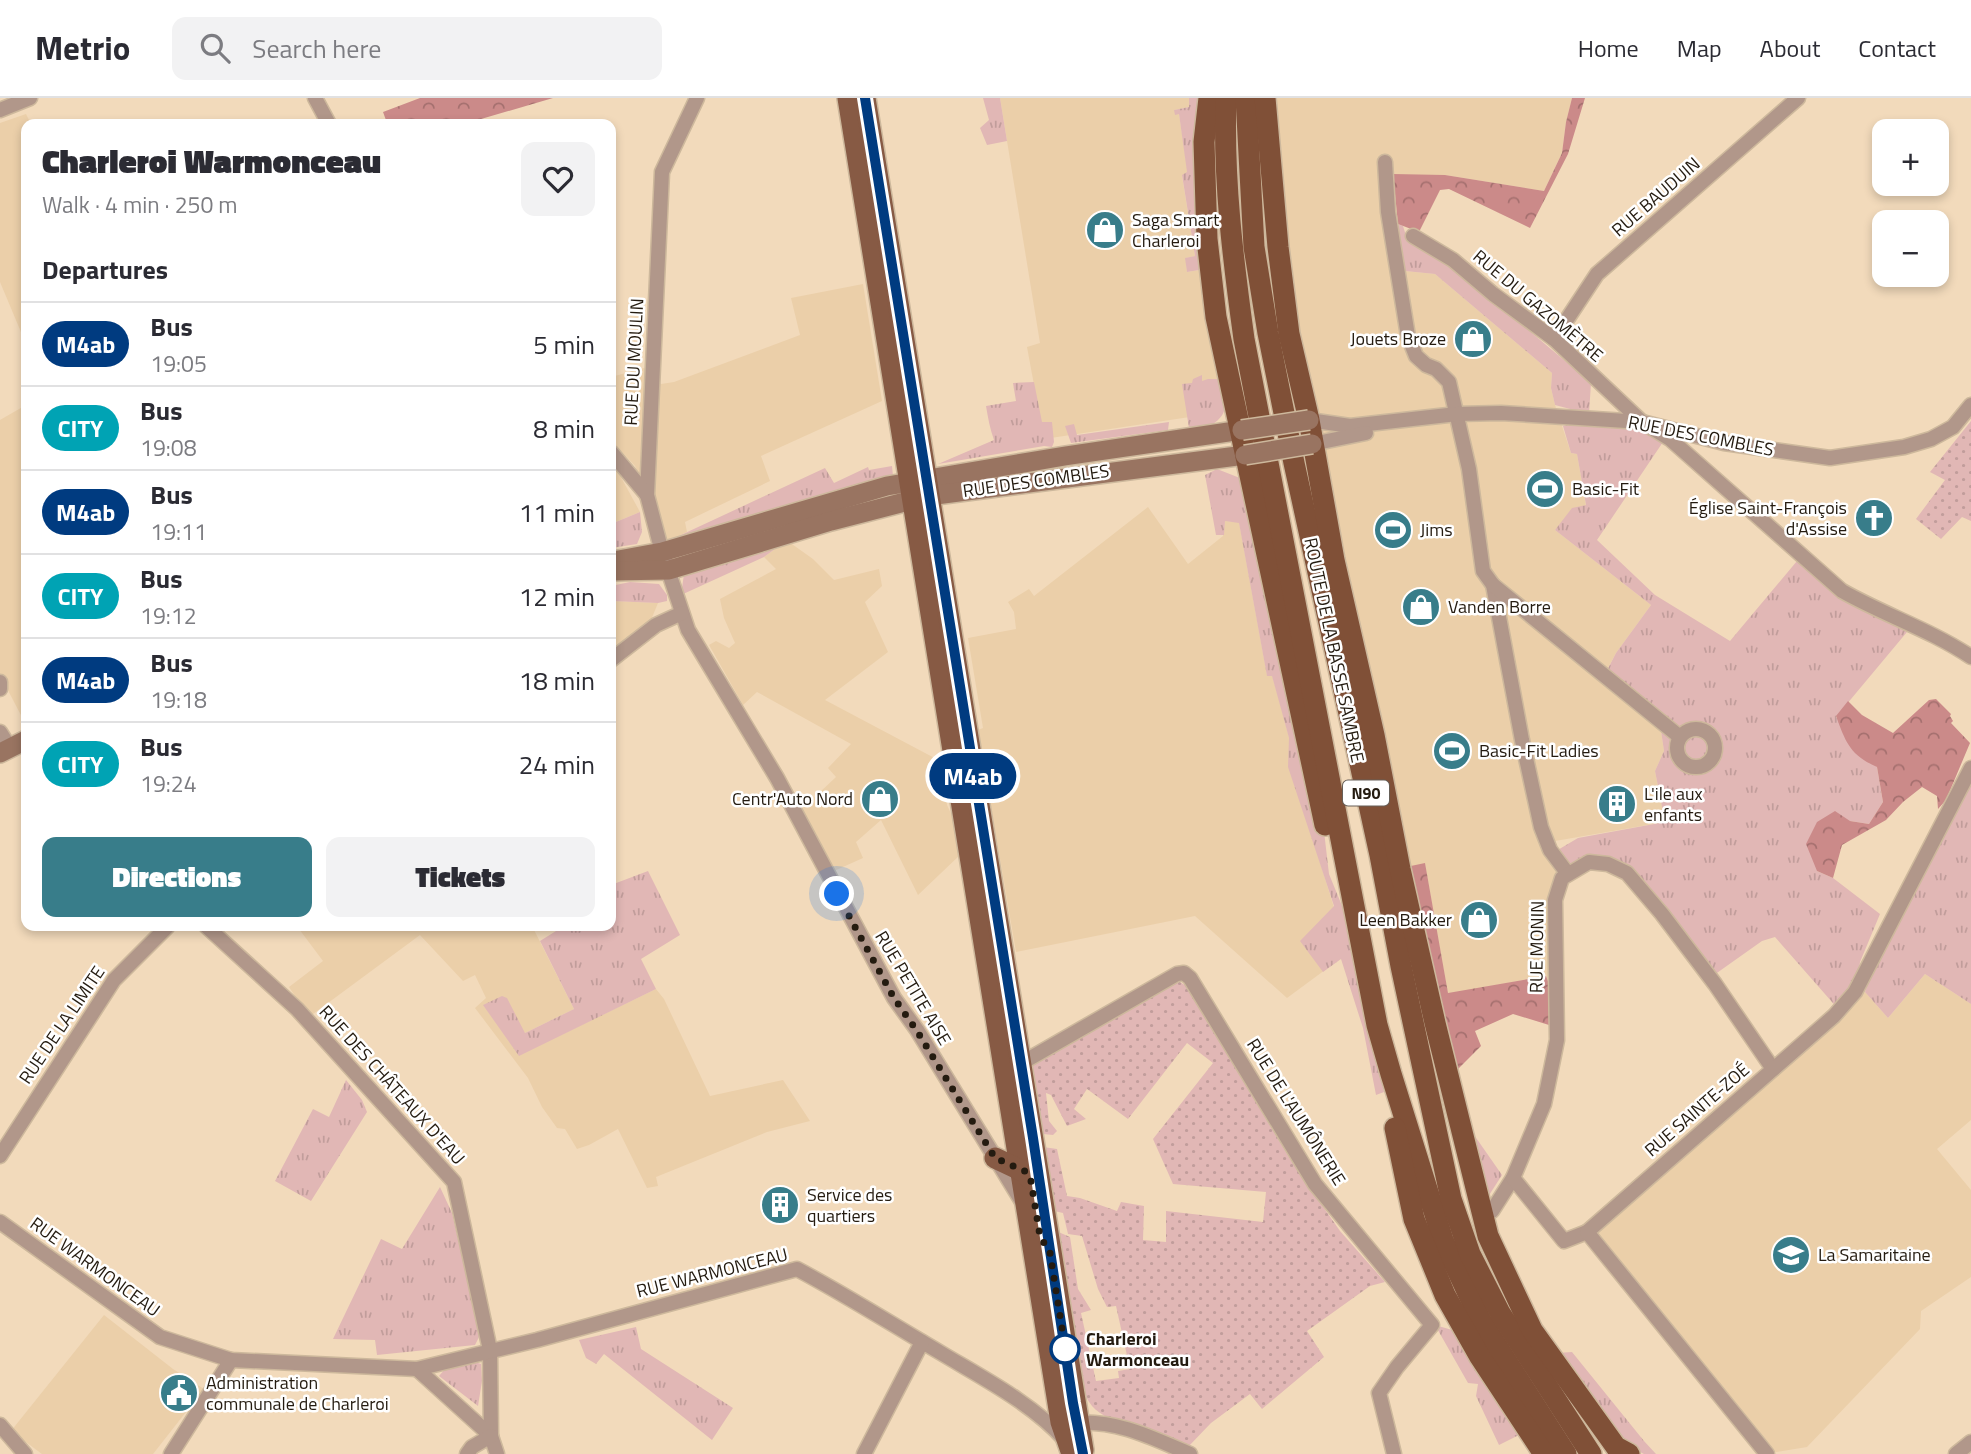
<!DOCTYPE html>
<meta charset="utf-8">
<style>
:root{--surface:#fff;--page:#f2f2f3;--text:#2b2b33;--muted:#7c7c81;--line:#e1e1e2;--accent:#387d8a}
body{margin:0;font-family:"Titillium Web",sans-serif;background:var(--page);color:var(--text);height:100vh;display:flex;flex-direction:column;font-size:26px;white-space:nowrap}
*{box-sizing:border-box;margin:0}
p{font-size:23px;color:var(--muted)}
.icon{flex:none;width:38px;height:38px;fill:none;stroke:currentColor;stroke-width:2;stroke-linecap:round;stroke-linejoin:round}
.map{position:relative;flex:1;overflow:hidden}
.drawer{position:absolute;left:21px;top:21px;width:595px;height:812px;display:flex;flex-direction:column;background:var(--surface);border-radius:14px;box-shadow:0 4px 10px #0003}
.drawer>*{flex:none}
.badge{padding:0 14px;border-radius:23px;font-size:24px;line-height:46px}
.controls{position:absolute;left:1872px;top:21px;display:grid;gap:14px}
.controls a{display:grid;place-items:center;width:77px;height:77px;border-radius:14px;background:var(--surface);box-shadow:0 4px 10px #0003;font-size:35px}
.you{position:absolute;width:35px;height:35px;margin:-18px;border:5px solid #fff;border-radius:50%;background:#1a73e8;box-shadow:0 0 0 10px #1a73e833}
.map>.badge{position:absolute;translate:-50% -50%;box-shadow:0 0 0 4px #fff}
h2{padding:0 21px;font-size:26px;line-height:63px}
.round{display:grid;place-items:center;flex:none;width:74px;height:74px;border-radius:14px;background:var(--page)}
.head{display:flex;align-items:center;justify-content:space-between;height:119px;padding:0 21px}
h1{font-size:33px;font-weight:800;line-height:52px}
.action{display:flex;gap:14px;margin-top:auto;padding:14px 21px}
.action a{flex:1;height:80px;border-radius:14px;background:var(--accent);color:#fff;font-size:28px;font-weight:800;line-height:80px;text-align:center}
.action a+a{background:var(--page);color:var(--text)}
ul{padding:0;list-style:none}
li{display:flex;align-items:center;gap:21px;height:84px;padding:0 21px;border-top:2px solid var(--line)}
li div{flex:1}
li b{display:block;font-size:26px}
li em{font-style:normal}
li .badge{min-width:77px;font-weight:700;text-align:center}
header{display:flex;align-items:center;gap:42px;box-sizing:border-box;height:98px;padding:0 35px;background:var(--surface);border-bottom:2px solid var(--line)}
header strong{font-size:33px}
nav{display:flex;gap:38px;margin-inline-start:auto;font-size:24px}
.search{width:490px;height:63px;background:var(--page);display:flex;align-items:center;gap:18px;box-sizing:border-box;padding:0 24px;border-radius:14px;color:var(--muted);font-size:26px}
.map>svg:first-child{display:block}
</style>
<header>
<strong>Metrio</strong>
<div class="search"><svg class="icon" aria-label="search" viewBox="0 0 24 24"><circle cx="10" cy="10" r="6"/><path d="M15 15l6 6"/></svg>Search here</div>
<nav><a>Home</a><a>Map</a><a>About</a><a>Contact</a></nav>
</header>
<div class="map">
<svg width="1971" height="1356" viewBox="0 0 1971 1356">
<defs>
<pattern id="grass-tufts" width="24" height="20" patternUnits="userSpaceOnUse" patternTransform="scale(1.75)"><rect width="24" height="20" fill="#e1b7b5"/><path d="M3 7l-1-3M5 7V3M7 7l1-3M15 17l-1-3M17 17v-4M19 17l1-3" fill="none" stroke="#c19d9b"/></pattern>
<pattern id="forest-crowns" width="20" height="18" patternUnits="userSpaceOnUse" patternTransform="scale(1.75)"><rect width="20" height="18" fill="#cb8a89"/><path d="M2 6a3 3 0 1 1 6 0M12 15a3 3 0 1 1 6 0" fill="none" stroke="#a5706f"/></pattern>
<pattern id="park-dots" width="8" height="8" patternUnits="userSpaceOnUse" patternTransform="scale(1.75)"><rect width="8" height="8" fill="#e1b7b5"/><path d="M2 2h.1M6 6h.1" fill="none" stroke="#c19d9b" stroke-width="1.8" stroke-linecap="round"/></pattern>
</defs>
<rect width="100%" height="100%" fill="#f2dabb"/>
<g fill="#ebcfa9">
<path d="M1000 0H1189V9L1174 12 1179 16 1188 76 1182 78 1195 158 1186 160 1187 174 1199 172 1221 281 1203 317 1044 341 1027 249 1040 245Z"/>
<path d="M1276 0H1572L1566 24 1562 55 1544 93 1445 77H1393L1399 136 1405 173 1435 176 1552 275 1551 290 1555 307 1571 355 1577 356 1586 408 1555 432 1651 507 1616 555 1602 581 1661 633 1664 653 1655 673 1665 724 1555 743 1544 755 1554 764 1560 789 1555 902 1545 878 1448 896 1425 766 1406 769 1359 523 1303 257 1278 71Z"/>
<path d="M26 16 31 26H26V246L0 184V25Z"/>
<path d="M863 186 882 303 761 358 770 383 685 424 687 434 668 443 635 368 611 342V279L644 270 661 286 674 284 800 237 791 200Z"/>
<path d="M26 307V621L24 623 0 577V322Z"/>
<path d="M611 361 640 414 611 426Z"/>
<path d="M1148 409 1188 466 1223 438 1225 423 1239 424 1267 577H1272L1280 605 1290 643 1291 670 1348 855 1287 900 1195 818 1016 854 978 632 983 630 968 540 1016 531 1014 514 1008 504 1029 491 1034 498Z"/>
<path d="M782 439 813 461 834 482 879 471 882 488 865 504 888 554 825 602 942 664 947 707 954 722 961 756 918 797 881 722 856 744 863 760 834 773 809 730 802 711 836 679 828 670 851 646 757 594 743 607 709 547 716 543 729 550 735 545 724 520 720 501 776 471 764 459 775 451 774 445Z"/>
<path d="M611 503 658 505 646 534 611 565Z"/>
<path d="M303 828H532L574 911 525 935 484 907 519 957 656 891 664 901 710 998 783 982 810 1023 767 1034 656 1079 658 1088 647 1090 618 1031 589 1047 577 1051 565 1031 557 1030 542 1009 528 980 475 910 486 900 475 877 463 883 420 837 309 919 289 889 323 863 299 831Z"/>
<path d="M1925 876 1971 906V1022L1937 1051 1971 1092V1179L1921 1213 1920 1231 1807 1349 1770 1355 1594 1135 1865 894 1888 920Z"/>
<path d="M104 1217 173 1271 204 1291 153 1356H42L11 1333Z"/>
</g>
<g fill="url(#grass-tufts)">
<path d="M983 0H1000L1007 43 987 47 980 30 989 22Z"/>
<path d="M1189 0H1198L1197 92 1202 166 1199 172 1187 174 1185 160 1195 158 1182 77 1187 74 1179 16 1175 17 1174 12 1189 9Z"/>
<path d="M1398 126 1403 128 1408 144 1448 164 1591 285 1589 316 1555 307 1551 290 1552 275 1435 176 1405 173Z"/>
<path d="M1202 277V283L1208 281H1221C1224 302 1232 315 1211 327 1204 332 1197 333 1189 330L1182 286 1192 285 1193 281Z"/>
<path d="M1034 284 1042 324H1052L1054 344 1052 349 1044 348 938 366 994 342C990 331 988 320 986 308L1016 303 1013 285Z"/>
<path d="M1579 323 1638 331 1663 344 1597 442 1655 497 1730 543 1797 463 1860 511 1907 534 1836 619 1877 669 1883 704 1869 726 1850 723 1817 773 1833 780 1880 816 1860 864 1857 891 1839 912 1775 839 1762 843 1714 877 1627 775 1604 761 1570 766 1556 753 1578 740 1665 724 1655 673 1664 653 1661 633 1602 582 1616 555 1651 507 1555 432 1572 410 1586 407 1577 356 1571 355 1563 328Z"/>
<path d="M1169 324 1168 332 1071 345 1065 328 1074 326 1077 337Z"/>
<path d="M892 368 893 378 889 383 711 429 697 438 668 443 825 370 834 385 868 369 869 372Z"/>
<path d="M1217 371 1245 382 1322 716 1329 776 1349 825 1384 994 1376 997 1363 930 1341 861 1323 874 1300 843 1334 808 1288 669 1289 640 1272 578H1267L1239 425 1225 423 1224 437H1216L1205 377Z"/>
<path d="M640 414 642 434 637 446 611 450V426Z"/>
<path d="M774 445 775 451 764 459 681 497 685 469Z"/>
<path d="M630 484 659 486 667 497V503L658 505 611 503V488Z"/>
<path d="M1971 677V906L1925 876 1888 920 1865 894 1888 829Z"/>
<path d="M648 773 680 837 641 861 656 891 519 958 483 907 502 898 507 900 525 935 574 911 540 843 564 828H611V787Z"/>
<path d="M346 982 362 1002 367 1014 311 1103 275 1083 313 1011 329 1019Z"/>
<path d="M1472 1034 1502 1077 1486 1102Z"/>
<path d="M440 1089 452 1115 480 1237 475 1247 377 1257 375 1242 333 1241 381 1141 402 1151Z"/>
<path d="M1435 1227 1459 1234 1519 1337 1499 1347 1476 1298 1478 1286 1468 1285Z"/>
<path d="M636 1229 641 1251 733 1310 712 1342 604 1256 596 1266 586 1260 579 1242Z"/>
<path d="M1572 1254 1644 1343 1656 1356H1644L1619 1343 1557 1255Z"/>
<path d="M475 1264 481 1266 482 1283 478 1308 439 1278 445 1271Z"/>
</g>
<g fill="url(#forest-crowns)">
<path d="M420 0H553L464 26H385L387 25 383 14Z"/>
<path d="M1572 0H1585L1568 56 1530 130 1449 91 1440 92 1419 134 1398 126 1393 76 1445 77 1544 93 1562 55 1566 24Z"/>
<path d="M1936 601 1951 616 1950 618 1953 623 1951 625 1970 645 1946 702 1938 711 1937 698 1922 689 1903 704 1886 722 1842 747 1833 780 1817 773 1806 746 1817 724 1835 713 1850 723 1869 726 1883 704 1877 669C1850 657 1846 645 1836 618L1848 603 1862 617 1893 635 1929 602Z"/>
<path d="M1425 765 1448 895 1546 878 1555 902 1549 927 1513 916 1475 933 1481 948 1453 976 1406 769Z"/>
</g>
<g fill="url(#park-dots)">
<path d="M1971 323V423L1962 419 1941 441 1916 421 1945 382 1930 374Z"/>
<path d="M1173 883 1180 884 1186 888 1290 1061 1340 1133 1385 1184 1370 1188 1307 1233 1324 1259 1262 1311 1250 1296 1211 1325 1188 1349C1164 1340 1108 1327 1092 1308 1087 1302 1084 1295 1081 1288L1056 1133 1070 1139 1078 1191 1091 1212 1081 1215 1096 1283 1119 1280 1118 1273 1130 1271 1116 1208 1107 1209 1098 1191 1082 1138 1068 1136 1063 1115 1050 1112 1043 1049 1057 1051 1067 1098 1080 1100 1117 1113 1121 1104 1144 1108 1143 1142 1166 1144V1113L1263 1124 1266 1094 1173 1086 1153 1041 1213 965 1187 945 1128 1021 1087 991 1074 1011 1086 1021 1067 1028 1051 997 1046 995 1049 1023 1057 1033 1053 1037 1043 1036 1029 965Z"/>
</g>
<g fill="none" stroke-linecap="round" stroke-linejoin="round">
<defs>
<g id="minor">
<path d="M315 0 329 26"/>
<path d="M697 0 662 74 647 397 662 454 688 532 777 680 894 900 917 932 1021 1102"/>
<path d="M0 12 30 0"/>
<path d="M1385 64 1388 114 1408 238 1416 258 1426 267 1436 271 1449 284 1469 371 1483 473 1493 487 1522 642 1541 729 1550 752 1568 776"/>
<path d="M1413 138 1453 162 1493 196 1554 241 1642 324 1670 341 1842 493C1884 517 1931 532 1971 559"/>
<path d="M1554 241 1597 176 1798 0"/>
<path d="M1309 322 1350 328 1457 316 1501 315 1642 324 1724 345 1830 360 1904 349 1931 341 1953 329 1971 307"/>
<path d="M1312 346 1366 335"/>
<path d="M611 354 647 397"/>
<path d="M1493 487 1680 639"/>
<path d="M611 562 656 527 682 515"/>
<path d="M0 584V591"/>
<circle cx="1696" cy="650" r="19"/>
<path d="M0 634 10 650"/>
<path d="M206 828 297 911 454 1084 490 1252 491 1338 497 1356"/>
<path d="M1020 966 1177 876 1184 875 1190 880 1315 1086 1432 1227 1397 1269 1379 1295 1394 1356"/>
<path d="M0 1058 114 882 168 828"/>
<path d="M1492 1113 1513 1080"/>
<path d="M0 1124 160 1239 231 1262 417 1271 537 1242 797 1171C846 1197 893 1227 941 1255 981 1279 1033 1306 1064 1341"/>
<path d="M1587 1134 1564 1143 1513 1080 1544 1006 1557 942 1555 802 1562 780 1589 764 1608 766 1627 775 1662 816 1715 886 1773 971"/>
<path d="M417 1271 491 1338"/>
<path d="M1072 1325C1115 1321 1151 1339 1190 1356"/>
<path d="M0 1327 25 1356"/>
<path d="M171 1356 231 1262"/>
<path d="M467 1356 472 1349 491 1338"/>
<path d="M864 1356 922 1244"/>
<path d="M1767 1356 1587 1134 1834 918 1855 894 1971 670"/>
<path d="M1956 1356 1971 1344"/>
</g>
<g id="secondary">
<path d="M613 463 662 454 887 388 1065 358 1242 332"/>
<path d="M611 473 669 472 831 423 928 398 1245 357"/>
<path d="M0 655 26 642"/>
</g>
<g id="primary">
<path d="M848 0 1058 1305 1061 1324 1072 1356"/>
<path d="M865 0 1083 1352"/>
<path d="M995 1060 1027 1075 1029 1080"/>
</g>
<g id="trunk">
<path d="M1209 0 1204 44 1207 141 1216 219 1325 727"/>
<path d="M1226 0C1223 81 1233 161 1244 241L1377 927 1391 976 1443 1142 1481 1223 1566 1356"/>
<path d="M1246 0 1254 149 1268 235 1294 365 1380 757 1401 868 1451 1101 1470 1156 1500 1215 1591 1356"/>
<path d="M1265 0 1278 149 1289 236 1309 322 1334 462 1374 637 1400 771 1435 925 1488 1138 1532 1232 1616 1349 1629 1356"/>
<path d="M1395 1030 1414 1121 1445 1197 1480 1259 1544 1356"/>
</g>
</defs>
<use href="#minor" stroke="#cdb89c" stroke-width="17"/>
<use href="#secondary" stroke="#cdb89c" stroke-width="22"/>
<use href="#primary" stroke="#cdb89c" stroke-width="24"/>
<use href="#trunk" stroke="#cdb89c" stroke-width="24"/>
<use href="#minor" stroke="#b1978a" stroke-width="14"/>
<use href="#secondary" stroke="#997461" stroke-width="19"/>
<use href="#primary" stroke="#875a44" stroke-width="21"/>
<use href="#trunk" stroke="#805037" stroke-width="21"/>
<defs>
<g id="secondary-bridge">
<path d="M1242 332 1309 322"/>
<path d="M1245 357 1312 346"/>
</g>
</defs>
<use href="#secondary-bridge" stroke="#cdb89c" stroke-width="22" stroke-linecap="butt"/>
<use href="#secondary-bridge" stroke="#997461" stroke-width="19"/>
</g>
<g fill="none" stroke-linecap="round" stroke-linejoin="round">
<defs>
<path id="line" d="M865 0 1033 1040 1073 1305 1083 1356"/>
</defs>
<use href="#line" stroke="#fff" stroke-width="16"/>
<use href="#line" stroke="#003b80" stroke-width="10"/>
<path stroke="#241b10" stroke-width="7" stroke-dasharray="0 12.6" d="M837 796 894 900 917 933 995 1060 1027 1074 1031 1083 1040 1138 1050 1155 1066 1255 1065 1251"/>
</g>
<defs>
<symbol id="shop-disc" viewBox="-11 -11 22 22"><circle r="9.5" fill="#387d8a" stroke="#fff"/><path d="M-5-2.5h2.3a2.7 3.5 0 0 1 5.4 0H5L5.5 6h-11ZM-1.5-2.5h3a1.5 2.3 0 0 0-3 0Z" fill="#fff"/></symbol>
<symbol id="stadium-disc" viewBox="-11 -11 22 22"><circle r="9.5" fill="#387d8a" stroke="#fff"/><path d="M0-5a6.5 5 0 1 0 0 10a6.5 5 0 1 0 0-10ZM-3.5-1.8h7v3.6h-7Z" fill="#fff"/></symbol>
<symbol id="church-disc" viewBox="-11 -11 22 22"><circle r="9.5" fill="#387d8a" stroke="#fff"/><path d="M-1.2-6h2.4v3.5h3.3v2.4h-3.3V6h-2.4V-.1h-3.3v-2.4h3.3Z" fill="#fff"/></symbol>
<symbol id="building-disc" viewBox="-11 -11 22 22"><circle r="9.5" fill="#387d8a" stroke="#fff"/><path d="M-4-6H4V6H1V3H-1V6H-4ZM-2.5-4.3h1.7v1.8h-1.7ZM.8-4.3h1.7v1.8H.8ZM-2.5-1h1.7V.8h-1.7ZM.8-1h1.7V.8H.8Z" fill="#fff"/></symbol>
<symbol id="school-disc" viewBox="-11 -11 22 22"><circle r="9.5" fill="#387d8a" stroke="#fff"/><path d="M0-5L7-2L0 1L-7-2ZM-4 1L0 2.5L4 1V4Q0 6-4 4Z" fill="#fff"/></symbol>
<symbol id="civic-disc" viewBox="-11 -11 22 22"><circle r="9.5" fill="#387d8a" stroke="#fff"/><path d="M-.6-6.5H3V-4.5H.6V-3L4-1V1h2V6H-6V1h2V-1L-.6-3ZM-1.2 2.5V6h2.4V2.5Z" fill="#fff"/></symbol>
</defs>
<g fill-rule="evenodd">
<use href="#shop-disc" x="1083" y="110" width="44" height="44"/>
<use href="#shop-disc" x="1451" y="219" width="44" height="44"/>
<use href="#stadium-disc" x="1523" y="369" width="44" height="44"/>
<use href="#church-disc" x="1852" y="398" width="44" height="44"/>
<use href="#stadium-disc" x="1371" y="410" width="44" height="44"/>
<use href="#shop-disc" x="1399" y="487" width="44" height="44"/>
<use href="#stadium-disc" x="1430" y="631" width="44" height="44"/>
<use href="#shop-disc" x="858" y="679" width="44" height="44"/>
<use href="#building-disc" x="1595" y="684" width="44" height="44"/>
<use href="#shop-disc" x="1457" y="800" width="44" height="44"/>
<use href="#building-disc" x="758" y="1085" width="44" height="44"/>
<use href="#school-disc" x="1769" y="1135" width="44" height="44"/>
<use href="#civic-disc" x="157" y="1273" width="44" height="44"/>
</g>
<circle fill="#fff" stroke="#003b80" stroke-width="3.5" cx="1065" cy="1251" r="14"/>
<g text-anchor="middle" stroke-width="5" stroke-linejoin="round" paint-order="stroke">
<rect fill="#fff" stroke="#665f58" stroke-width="2" x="1343" y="682.5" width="46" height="25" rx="5"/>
<g font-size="16" font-weight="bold" fill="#241b10">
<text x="1366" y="701">N90</text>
</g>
<g font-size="18" fill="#241b10" stroke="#fff">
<text transform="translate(1656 99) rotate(-41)" y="6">RUE BAUDUIN</text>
<text transform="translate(1538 208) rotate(40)" y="6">RUE DU GAZOMÈTRE</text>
<text transform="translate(634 264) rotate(-87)" y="6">RUE DU MOULIN</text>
<text transform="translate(1701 338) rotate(11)" y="6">RUE DES COMBLES</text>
<text transform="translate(1036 383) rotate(-8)" y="6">RUE DES COMBLES</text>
<text transform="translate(1334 552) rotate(78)" y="6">ROUTE DE LA BASSE SAMBRE</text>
<text transform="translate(1537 849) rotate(-89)" y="6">RUE MONIN</text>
<text transform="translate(913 890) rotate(59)" y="6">RUE PETITE AISE</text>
<text transform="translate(62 927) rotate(-56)" y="6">RUE DE LA LIMITE</text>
<text transform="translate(392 987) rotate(48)" y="6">RUE DES CHÂTEAUX D'EAU</text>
<text transform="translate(1697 1012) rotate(-41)" y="6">RUE SAINTE-ZOÉ</text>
<text transform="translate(1296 1014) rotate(58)" y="6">RUE DE L'AUMÔNERIE</text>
<text transform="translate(95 1169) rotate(36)" y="6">RUE WARMONCEAU</text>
<text transform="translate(712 1175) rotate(-14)" y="6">RUE WARMONCEAU</text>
</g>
<g font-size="18" fill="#241b10" stroke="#fff" text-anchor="start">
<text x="1132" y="128">Saga Smart<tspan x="1132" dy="21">Charleroi</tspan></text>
<text x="1446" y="247" text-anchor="end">Jouets Broze</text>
<text x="1572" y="397">Basic-Fit</text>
<text x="1847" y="416" text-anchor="end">Église Saint-François<tspan x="1847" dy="21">d'Assise</tspan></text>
<text x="1420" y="438">Jims</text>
<text x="1448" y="515">Vanden Borre</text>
<text x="1479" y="659">Basic-Fit Ladies</text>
<text x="1644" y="702">L'ile aux<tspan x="1644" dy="21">enfants</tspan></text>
<text x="853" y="707" text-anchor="end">Centr'Auto Nord</text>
<text x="1452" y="828" text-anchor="end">Leen Bakker</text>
<text x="807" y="1103">Service des<tspan x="807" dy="21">quartiers</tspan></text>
<text x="1818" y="1163">La Samaritaine</text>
<text x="206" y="1291">Administration<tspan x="206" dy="21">communale de Charleroi</tspan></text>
</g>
<g font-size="18" font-weight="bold" fill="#241b10" stroke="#fff" text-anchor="start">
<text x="1086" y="1247">Charleroi<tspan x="1086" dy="21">Warmonceau</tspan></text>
</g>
</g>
</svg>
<div class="controls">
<a>+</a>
<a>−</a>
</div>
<div class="you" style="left:837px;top:796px"></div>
<b class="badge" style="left:973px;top:678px;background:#003b80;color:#fff">M4ab</b>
<section class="drawer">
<div class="head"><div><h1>Charleroi Warmonceau</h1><p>Walk · 4 min · 250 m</p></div><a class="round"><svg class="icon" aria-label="heart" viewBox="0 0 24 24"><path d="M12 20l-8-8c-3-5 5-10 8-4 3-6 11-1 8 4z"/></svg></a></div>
<h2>Departures</h2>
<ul>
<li><span class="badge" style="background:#003b80;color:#fff">M4ab</span><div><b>Bus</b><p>19:05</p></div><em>5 min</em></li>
<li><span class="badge" style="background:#00a3b4;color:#fff">CITY</span><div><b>Bus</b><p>19:08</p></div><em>8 min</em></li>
<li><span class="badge" style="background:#003b80;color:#fff">M4ab</span><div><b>Bus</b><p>19:11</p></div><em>11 min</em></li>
<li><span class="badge" style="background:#00a3b4;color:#fff">CITY</span><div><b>Bus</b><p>19:12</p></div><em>12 min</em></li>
<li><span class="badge" style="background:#003b80;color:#fff">M4ab</span><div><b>Bus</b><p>19:18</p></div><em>18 min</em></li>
<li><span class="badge" style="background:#00a3b4;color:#fff">CITY</span><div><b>Bus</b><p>19:24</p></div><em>24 min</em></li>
</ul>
<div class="action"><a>Directions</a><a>Tickets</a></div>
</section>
</div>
